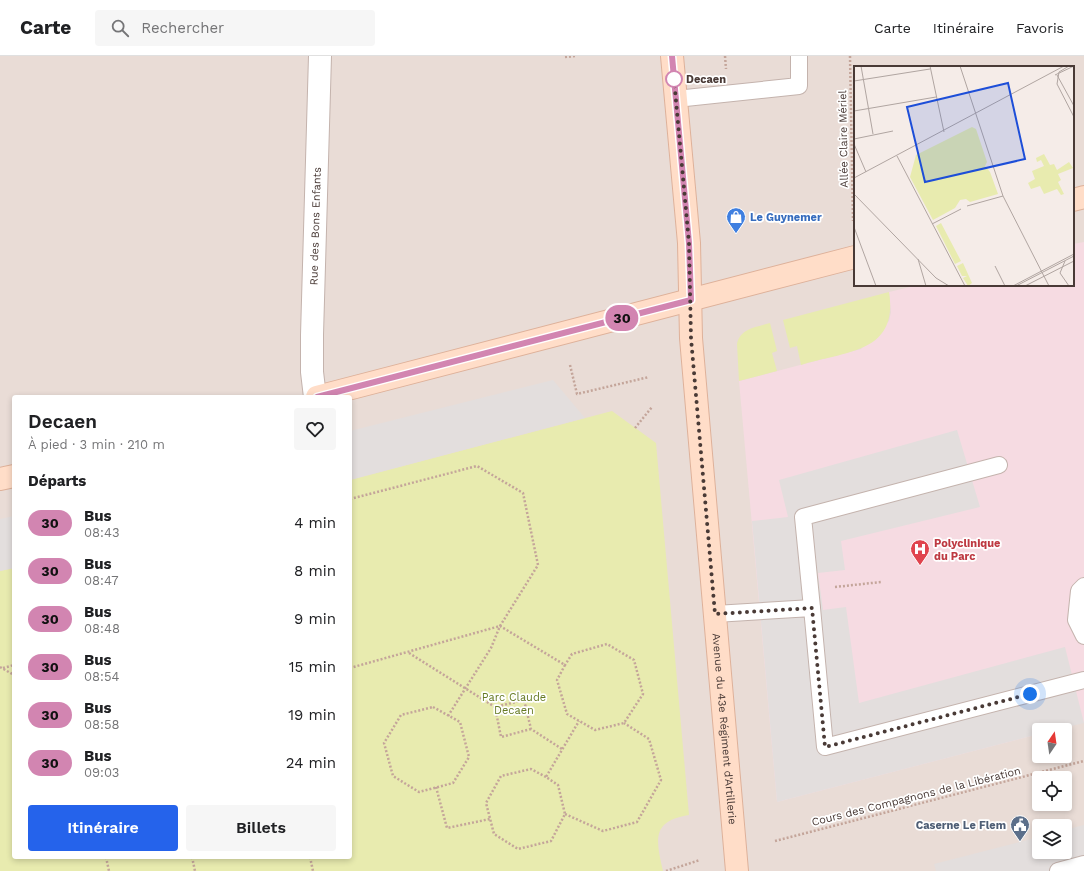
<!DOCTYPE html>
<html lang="fr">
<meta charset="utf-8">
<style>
:root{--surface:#fff;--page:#f6f6f6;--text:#202124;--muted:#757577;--line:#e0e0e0;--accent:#2563eb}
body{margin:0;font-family:"Work Sans",sans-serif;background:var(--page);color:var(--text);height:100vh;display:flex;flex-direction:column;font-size:15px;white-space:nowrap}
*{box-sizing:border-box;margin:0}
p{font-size:13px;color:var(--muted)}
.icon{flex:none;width:22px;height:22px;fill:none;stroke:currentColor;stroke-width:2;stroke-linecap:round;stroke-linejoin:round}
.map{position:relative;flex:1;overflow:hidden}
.panel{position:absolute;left:12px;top:339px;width:340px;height:464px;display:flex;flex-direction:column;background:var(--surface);border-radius:4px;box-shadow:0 2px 6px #0003}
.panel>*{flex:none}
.badge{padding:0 8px;border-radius:13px;font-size:14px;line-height:26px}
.needle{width:26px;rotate:13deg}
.buttons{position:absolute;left:1032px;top:667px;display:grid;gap:8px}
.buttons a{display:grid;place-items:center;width:40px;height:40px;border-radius:4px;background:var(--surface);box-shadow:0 2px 6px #0003;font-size:20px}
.you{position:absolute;width:20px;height:20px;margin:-10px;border:3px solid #fff;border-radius:50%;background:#1a73e8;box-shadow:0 0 0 6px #1a73e833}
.map>.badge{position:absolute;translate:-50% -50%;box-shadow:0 0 0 2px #fff}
h2{padding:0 16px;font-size:15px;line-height:36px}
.round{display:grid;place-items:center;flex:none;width:42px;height:42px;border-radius:4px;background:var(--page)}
.summary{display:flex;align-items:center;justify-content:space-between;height:68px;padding:0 16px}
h1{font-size:19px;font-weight:600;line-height:30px}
.button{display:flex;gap:8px;margin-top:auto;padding:8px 16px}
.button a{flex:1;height:46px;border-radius:4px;background:var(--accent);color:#fff;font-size:16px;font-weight:600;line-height:46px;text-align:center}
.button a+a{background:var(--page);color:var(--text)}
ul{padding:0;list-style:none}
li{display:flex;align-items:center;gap:12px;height:48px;padding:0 16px}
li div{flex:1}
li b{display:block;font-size:15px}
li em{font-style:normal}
li .badge{min-width:44px;font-weight:700;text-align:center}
header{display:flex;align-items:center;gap:24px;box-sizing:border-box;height:56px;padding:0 20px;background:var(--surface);border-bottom:1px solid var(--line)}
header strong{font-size:19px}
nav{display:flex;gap:22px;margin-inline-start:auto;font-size:14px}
.search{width:280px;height:36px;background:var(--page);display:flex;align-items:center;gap:10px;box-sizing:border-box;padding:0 14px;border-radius:4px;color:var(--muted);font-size:15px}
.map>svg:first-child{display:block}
</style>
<header>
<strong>Carte</strong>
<div class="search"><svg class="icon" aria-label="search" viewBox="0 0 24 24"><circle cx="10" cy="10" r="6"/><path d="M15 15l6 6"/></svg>Rechercher</div>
<nav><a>Carte</a><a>Itinéraire</a><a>Favoris</a></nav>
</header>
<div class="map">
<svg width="1084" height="815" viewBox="0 0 1084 815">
<rect width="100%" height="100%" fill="#f5ece8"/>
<path fill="#e9dcd6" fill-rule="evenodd" d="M0 0H1084V815H0ZM855 11H1073V229H855ZM14 341H350V801H14ZM1039 674H1065V700H1039ZM1039 722H1065V748H1039ZM1039 770H1065V796H1039Z"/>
<path fill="#f6dbe2" d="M1084 186V666L1055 674H1039V678L777 746 739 325 861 293 889 265 891 256 889 236 918 229H1073V188Z"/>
<g fill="#e8ebaf">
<path d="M889 236C899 298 844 295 801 309L797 290 790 292 783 264Z"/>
<path d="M770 267 777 295 772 297 777 315 739 325 737 288C740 272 757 271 770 267Z"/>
<path d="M612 355 656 387 689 759C651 765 656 784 663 815H0V515L14 512V801H350V424Z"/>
</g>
<g fill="#e3dedd">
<path d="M553 324 585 362 350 424V375Z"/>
<path d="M957 374 980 451 841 485 845 514 818 517 823 554 846 551 859 647 1065 591 1084 667 1055 674H1039V678L777 746 752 465 788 461 779 424Z"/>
<path d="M14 460V512L0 515V463Z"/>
<path d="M1084 769V815H936L934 808 1039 781V796H1065V774Z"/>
</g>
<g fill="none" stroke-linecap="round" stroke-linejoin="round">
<defs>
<g id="lane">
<path d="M676 43 799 30V0"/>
<path d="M1084 530 1079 535 1076 564 1084 580"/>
<path d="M812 552 803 461 999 409"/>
<path d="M715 558 812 552 825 691 1084 624"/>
<path d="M1058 815 1084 808"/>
</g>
<g id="street">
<path id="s1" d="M315 341 312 316V279L320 0"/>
</g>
<g id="secondary">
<path id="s2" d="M672 0 689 187 691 282 737 815"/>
<path d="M1073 144 1084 141"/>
<path d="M317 341 855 201"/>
<path d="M0 423 14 420"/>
</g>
</defs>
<use href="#lane" stroke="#c4b3ad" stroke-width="18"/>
<use href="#street" stroke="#c4b3ad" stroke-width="24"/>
<use href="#secondary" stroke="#deb19a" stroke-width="24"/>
<g stroke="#c4a59a" stroke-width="2.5" stroke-dasharray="2 2" stroke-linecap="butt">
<path d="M725 0 726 13"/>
<path d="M850 0 853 165"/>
<path d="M565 1 576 0"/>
<path d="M570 309 577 338 649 321"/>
<path d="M635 372 652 351"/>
<path d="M350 443 477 410 523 437 538 509 500 570 350 612"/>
<path d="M835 531 881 526"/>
<path d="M409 597 495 651"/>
<path d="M0 611 14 619"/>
<path d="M3 612 14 609"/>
<path d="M433 651 460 666 469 701 453 727 419 736 393 720 384 687 401 659Z"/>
<path d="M448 660 491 592 500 570 565 609 557 624 567 658 595 674 624 667 643 638 634 604 607 588 572 598 565 609"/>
<path d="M531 673 501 681 495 651 524 644 531 673 562 693"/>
<path d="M546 721 531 713 501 720 486 747 494 778 518 793 551 785 565 758 558 729 546 721 579 665"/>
<path d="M436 731 447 772 490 763"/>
<path d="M565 758 603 775 637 766 661 724 649 683 624 667"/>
<path d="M775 785 1084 705"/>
<path d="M106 801 109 815"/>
<path d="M192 801 195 815"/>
<path d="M310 801 313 815"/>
<path d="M666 815 700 804"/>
</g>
<use href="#lane" stroke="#fff" stroke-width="16"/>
<use href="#street" stroke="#fff" stroke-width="22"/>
<use href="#secondary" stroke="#ffddc8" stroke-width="22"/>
</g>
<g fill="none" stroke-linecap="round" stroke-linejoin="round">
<defs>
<path id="line" d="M317 341 691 244 689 187 672 0"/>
</defs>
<use href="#line" stroke="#fff" stroke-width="9"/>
<use href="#line" stroke="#d285b1" stroke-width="6"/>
<path stroke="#493a36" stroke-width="4" stroke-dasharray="0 7.2" d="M674 23 689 187 691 282 715 558 812 552 825 691 1030 638"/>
</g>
<defs>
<symbol id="shop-pin" viewBox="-11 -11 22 30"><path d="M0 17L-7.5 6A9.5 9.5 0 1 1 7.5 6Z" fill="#3f7fe0" stroke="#fff"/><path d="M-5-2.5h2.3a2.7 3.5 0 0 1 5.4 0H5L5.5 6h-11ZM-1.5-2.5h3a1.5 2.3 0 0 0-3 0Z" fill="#fff"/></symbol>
<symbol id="hospital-pin" viewBox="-11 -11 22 30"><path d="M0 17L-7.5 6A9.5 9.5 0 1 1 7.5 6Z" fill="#e0444e" stroke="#fff"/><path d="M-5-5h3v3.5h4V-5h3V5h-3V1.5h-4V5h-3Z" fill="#fff"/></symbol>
<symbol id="civic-pin" viewBox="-11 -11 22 30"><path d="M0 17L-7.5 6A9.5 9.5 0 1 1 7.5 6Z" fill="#5c6f8a" stroke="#fff"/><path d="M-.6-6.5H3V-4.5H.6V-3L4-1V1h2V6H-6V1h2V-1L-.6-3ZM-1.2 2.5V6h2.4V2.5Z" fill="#fff"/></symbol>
</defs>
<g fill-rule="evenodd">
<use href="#shop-pin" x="725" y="150" width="22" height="30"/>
<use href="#hospital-pin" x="909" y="482" width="22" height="30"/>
<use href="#civic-pin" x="1009" y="758" width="22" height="30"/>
</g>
<circle fill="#fff" stroke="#d285b1" stroke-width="2" cx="674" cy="23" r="8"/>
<g text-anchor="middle" stroke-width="3.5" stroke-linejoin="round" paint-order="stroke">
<g font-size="11" font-weight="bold" fill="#493a36" stroke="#fff" text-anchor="start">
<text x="686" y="27">Decaen</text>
</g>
<g font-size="11" fill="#493a36" stroke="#fff">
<text transform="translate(843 83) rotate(-91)" y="4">Allée Claire Mériel</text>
<text dy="4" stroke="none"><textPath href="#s1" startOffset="171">Rue des Bons Enfants</textPath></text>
<text dy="4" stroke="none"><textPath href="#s2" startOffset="675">Avenue du 43e Régiment d'Artillerie</textPath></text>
<text transform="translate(916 740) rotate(-14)" y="4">Cours des Compagnons de la Libération</text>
</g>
<g font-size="11" font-weight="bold" fill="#366cbe" stroke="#fff" text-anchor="start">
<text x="750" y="165">Le Guynemer</text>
</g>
<g font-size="11" font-weight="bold" fill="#be3a42" stroke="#fff" text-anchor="start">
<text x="934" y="491">Polyclinique<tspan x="934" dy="13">du Parc</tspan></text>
</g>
<g font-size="11" fill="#667a24" stroke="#fff">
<text x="514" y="645">Parc Claude<tspan x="514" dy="13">Decaen</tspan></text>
</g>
<g font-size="11" font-weight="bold" fill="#4e5e75" stroke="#fff" text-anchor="end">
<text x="1006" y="773">Caserne Le Flem</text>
</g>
</g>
<g transform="translate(854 10)">
<rect width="220" height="220" fill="#f5ece8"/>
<path d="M118 61 122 63 133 96 131 100 136 106 144 128 116 136 112 133 106 134 101 142 79 154 56 111 62 89ZM190 88 196 99 200 98 203 104 215 96 219 102 204 108 207 114 204 116 210 128 207 129 203 123 190 128 186 120 177 123 174 117 181 113 178 105 190 100 187 94 183 96 182 92ZM87 157 107 195 101 198 82 160ZM109 197 118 217 114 220 109 212 113 210H108L103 200Z" fill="#e8ebaf"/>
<path fill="none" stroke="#b0a5a1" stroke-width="1" d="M7 0 19 68M76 0 90 66M106 0 149 130 195 220M215 0 205 6 203 18 220 51M201 9 220 0M203 9 220 40M0 15 76 3M0 45 82 31M0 73 39 65M0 78 12 106M43 90 111 220M0 112 210 0M0 128 82 212 95 220M113 140 149 130M78 158 107 143M0 161 22 220M64 193 72 220M211 195 206 207 215 220M141 200 151 220M159 220 220 188M162 220 220 190M171 220 220 195"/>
<path fill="#1d4ed8" fill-opacity="0.15" stroke="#1d4ed8" stroke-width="2" d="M154 17 171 93 71 116 53 41Z"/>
<rect width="220" height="220" fill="none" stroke="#493a36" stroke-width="2"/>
</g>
</svg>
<div class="buttons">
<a><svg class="needle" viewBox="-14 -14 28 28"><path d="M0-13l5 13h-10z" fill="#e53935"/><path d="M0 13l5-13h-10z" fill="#757577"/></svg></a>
<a><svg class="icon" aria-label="locate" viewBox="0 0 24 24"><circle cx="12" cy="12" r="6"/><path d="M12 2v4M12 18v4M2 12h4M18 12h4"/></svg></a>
<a><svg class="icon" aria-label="layers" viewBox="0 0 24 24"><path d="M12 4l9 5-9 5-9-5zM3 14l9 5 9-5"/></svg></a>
</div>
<div class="you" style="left:1030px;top:638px"></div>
<b class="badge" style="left:622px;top:262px;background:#d285b1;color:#111">30</b>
<section class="panel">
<div class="summary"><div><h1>Decaen</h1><p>À pied · 3 min · 210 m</p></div><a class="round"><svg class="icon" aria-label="heart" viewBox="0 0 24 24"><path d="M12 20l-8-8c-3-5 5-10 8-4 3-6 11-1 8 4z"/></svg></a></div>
<h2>Départs</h2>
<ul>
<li><span class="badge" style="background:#d285b1;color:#111">30</span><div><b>Bus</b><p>08:43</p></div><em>4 min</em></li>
<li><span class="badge" style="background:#d285b1;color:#111">30</span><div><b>Bus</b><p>08:47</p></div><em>8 min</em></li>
<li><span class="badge" style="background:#d285b1;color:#111">30</span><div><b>Bus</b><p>08:48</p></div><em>9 min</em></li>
<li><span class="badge" style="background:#d285b1;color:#111">30</span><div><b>Bus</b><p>08:54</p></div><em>15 min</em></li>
<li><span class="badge" style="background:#d285b1;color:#111">30</span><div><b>Bus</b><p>08:58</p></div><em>19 min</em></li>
<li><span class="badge" style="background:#d285b1;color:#111">30</span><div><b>Bus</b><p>09:03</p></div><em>24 min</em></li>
</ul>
<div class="button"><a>Itinéraire</a><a>Billets</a></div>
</section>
</div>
